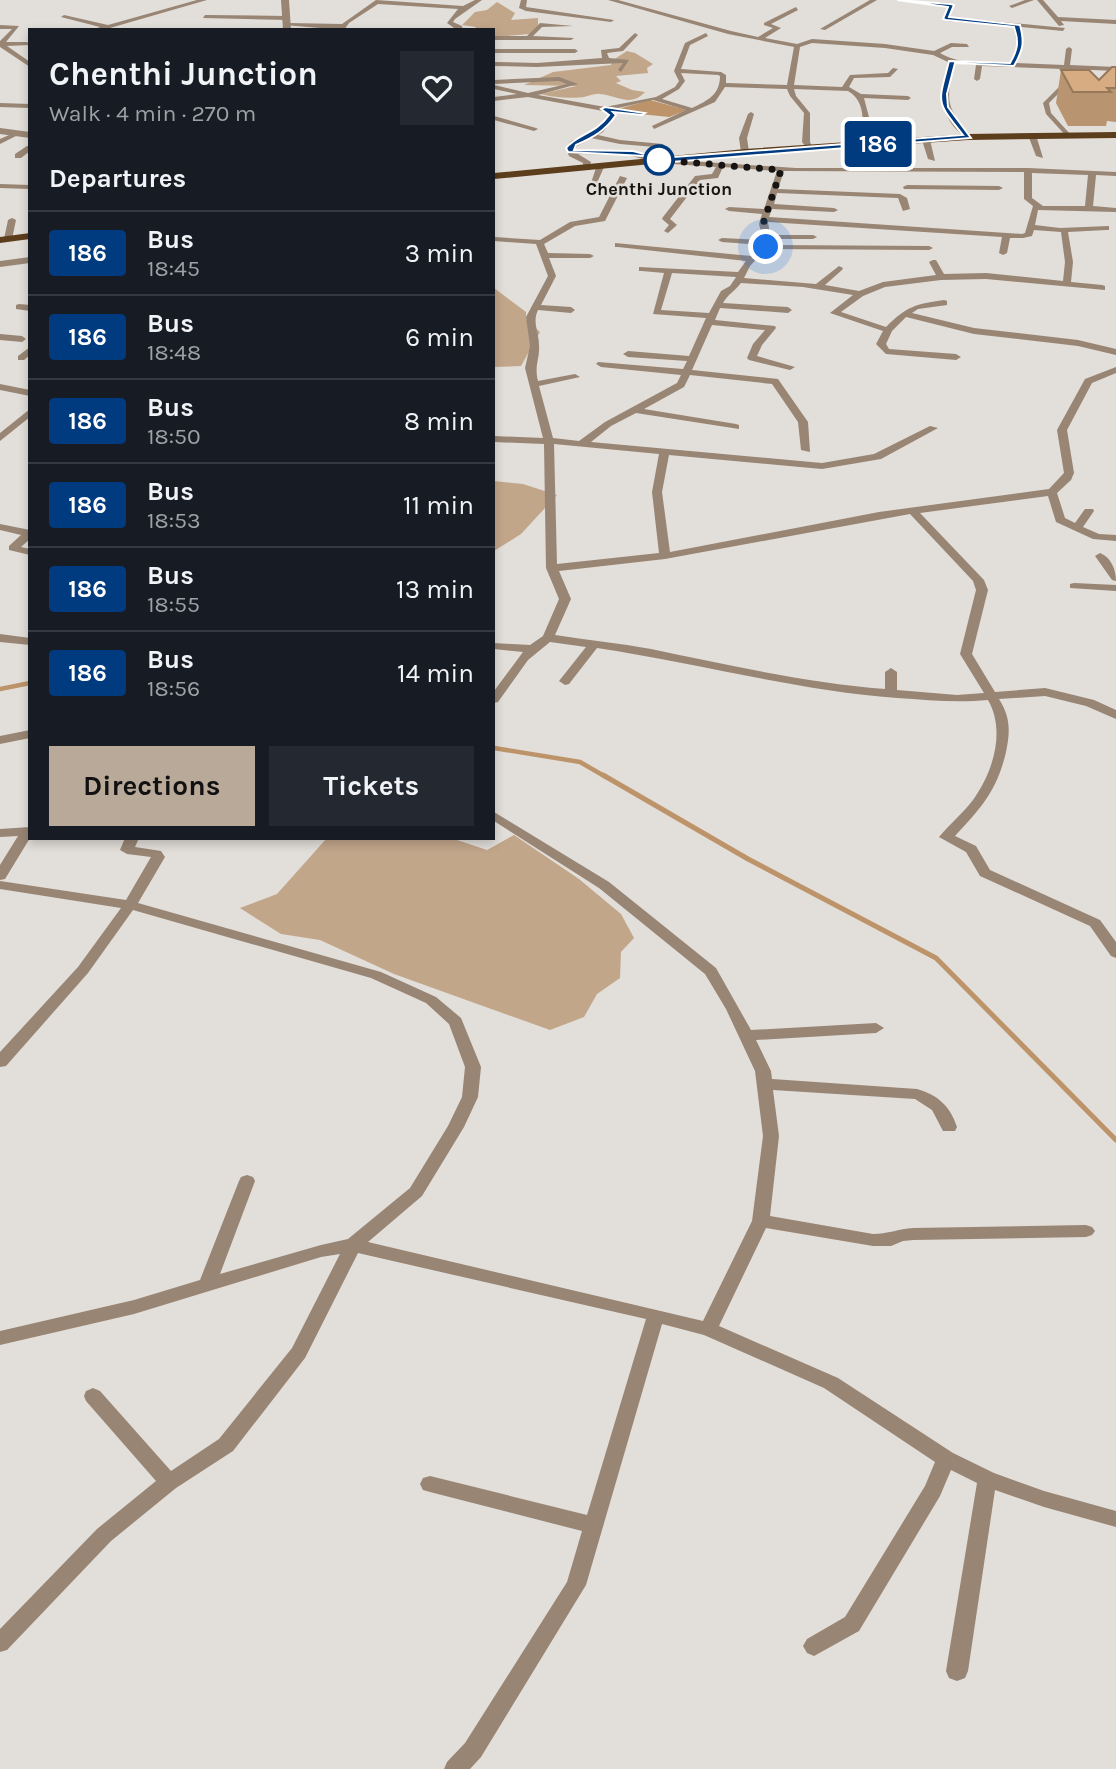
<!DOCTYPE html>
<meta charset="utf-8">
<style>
:root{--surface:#171b24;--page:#242831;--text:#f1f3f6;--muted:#9ea1a6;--line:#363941;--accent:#b8a999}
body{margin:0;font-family:Karla,sans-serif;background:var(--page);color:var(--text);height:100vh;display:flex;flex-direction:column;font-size:26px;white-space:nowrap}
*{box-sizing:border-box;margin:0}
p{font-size:23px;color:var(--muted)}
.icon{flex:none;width:38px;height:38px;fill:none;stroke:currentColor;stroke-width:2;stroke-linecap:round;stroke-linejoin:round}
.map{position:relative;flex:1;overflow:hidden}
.panel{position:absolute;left:28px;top:28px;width:467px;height:812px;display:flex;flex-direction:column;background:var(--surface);border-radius:0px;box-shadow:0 4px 10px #0003}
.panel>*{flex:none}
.badge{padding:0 14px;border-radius:5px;font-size:24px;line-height:46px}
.you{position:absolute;width:35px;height:35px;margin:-18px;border:5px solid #fff;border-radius:50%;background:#1a73e8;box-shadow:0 0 0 10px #1a73e833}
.map>.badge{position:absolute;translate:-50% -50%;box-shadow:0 0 0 4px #fff}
h2{padding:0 21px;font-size:26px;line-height:63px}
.round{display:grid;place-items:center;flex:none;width:74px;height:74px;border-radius:0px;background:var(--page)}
.headline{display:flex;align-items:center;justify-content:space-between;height:119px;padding:0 21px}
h1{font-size:33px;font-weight:700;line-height:52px}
.cta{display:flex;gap:14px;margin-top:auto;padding:14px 21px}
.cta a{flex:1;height:80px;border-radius:0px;background:var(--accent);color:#111;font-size:28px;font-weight:700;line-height:80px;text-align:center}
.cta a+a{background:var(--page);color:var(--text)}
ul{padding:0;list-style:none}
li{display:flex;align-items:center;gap:21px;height:84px;padding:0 21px;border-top:2px solid var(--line)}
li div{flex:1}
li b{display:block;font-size:26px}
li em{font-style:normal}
li .badge{min-width:77px;font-weight:700;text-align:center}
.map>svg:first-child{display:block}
</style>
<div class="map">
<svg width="1116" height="1769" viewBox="0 0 1116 1769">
<rect width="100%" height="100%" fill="#e2ded9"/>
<g fill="#c2a68a">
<path d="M497 2 515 13 511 20 538 18V25L530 34 494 37V30H474L476 27 462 25 475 12 487 10Z"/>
<path d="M627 51 635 53 653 64 647 68 648 73 616 76 621 81 616 83 632 90 645 92C630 108 617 95 600 94 595 93 589 96 584 97 574 99 550 97 541 94L576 86 524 85 553 72 611 65 613 60Z"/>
<path d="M494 288 526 312V319L540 332 521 366 494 367Z"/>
<path d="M494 481 523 484 557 495 521 534 494 551Z"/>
<path d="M514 835 579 879 621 914 634 938 621 952 620 978 597 994 584 1017 550 1030 394 974 320 940 281 934 240 908 277 894 327 838H451L487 850Z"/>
</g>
<path fill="#bd946a" d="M650 100 687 110 669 117 611 111Z"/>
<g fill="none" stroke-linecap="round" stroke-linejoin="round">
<g stroke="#bd946a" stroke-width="4.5">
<path d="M0 689 30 683"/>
<path d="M494 748 580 762 606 777"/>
</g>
<path stroke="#bd946a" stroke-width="5" d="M603 775 748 859 936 958 1116 1140"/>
<g fill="#988574" fill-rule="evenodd">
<path d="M197 0H207L103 30H92L100 27 61 17 64 15 108 25Z"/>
<path d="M376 0 463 6 475 0H482L455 19 453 22 462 26 463 30H457L447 23 458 9 378 4 349 23 344 30 284 25 287 23 342 24Z"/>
<path d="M521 0H527L526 7 614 20 611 22 526 11 519 8Z"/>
<path d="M608 0H618L731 31 758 37 773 28 764 25V23L796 7 798 10 771 24 781 28 765 38 797 44 812 39 885 44 934 51 951 43 967 44 969 47H952L940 53C959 65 987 62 1010 63L1017 46 1014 27 946 21 943 19 948 6 896 0 951 3 954 5 950 17 1065 28 1063 31 1021 27 1023 46 1016 63 1064 65 1066 49 1069 47 1072 49 1070 65 1116 67V71L1070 69 1068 84 1049 103 1051 113 1071 135 1067 137 1046 114 1043 103 1062 84 1063 69 982 66 980 79 977 81 974 79 976 65 955 63C945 103 946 106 972 137L968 139C938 119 941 94 948 62L933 55 885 48 812 43 800 47 794 85 842 87 850 75 888 73 893 68 898 69 890 77 854 78 849 87 861 94 908 96 911 98 908 100 864 98 870 121 868 147 861 145C863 125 867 102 848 91L794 89 796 96 810 113V142L813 149 809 151 802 142 804 113 790 96 787 89 725 87 715 102 654 129 652 126 686 110 653 100 618 108 644 112 642 115 610 110 616 115 603 132 598 135 620 140 663 144 666 148 620 144 591 138 574 148V150L627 151 660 159 796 168H1028L1116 172V176L1096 175 1093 206 1116 208V212L1038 210 1035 225 1060 228 1109 226V230H1106L1068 232 1073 262 1071 282 1102 285 1105 286V290L986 279 941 280 885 287 863 296 841 312 886 327C907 306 916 304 944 300L947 301V305L918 309 912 313 974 328 1078 340 1116 349V355L1078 346 974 334 906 317 892 331 886 344 889 349 956 354 961 357 956 360 886 354 876 344 883 331 830 313 853 295 803 287 741 283C735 291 728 294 723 303L788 307 792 310 788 313 720 308 715 320 775 326 776 328 762 345 757 356 795 367 790 370 749 360 747 358 753 344 765 330 712 325 692 370 778 379 808 422 810 452 801 450 798 422 772 384 690 375 684 387 644 409 736 424 739 425V429L636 413 611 426 591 442 822 463 874 454 930 426 938 428 881 459 822 469 669 455 662 492 670 552 879 512 1049 489 1064 473 1057 430 1085 379 1116 367V373L1092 383 1067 430 1074 473 1071 480 1057 493 1065 518 1075 523 1085 509H1093L1094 511 1083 527 1099 534 1116 535V541L1093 539 1056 522 1048 496 920 513 984 580 988 590 972 654 995 692 1045 688 1094 700 1116 710V719L1086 706 1045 696 999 699C1011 718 1010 732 1006 752 997 791 981 808 955 836L976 846 990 870 1100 920 1116 942V958L1111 956 1090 926 980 876 966 852 939 837C950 824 963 813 973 800 993 772 1006 731 988 700 957 703 928 700 897 698 795 690 697 663 597 648L569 684 565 685 559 681 586 647 550 642 528 660 498 702 494 703V691L523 652 494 649V643L530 645 543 636 559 599 546 568 544 444 494 442V436L543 438 525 368 530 346 526 317 548 276 536 244 494 241V237L540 240 570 222 599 217 620 176 627 178 605 221 575 226 544 244 548 253 590 254 594 256 590 258H549L556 276 541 305 571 307 575 310 571 313 538 310C532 322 539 332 539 345 540 359 534 365 538 381L575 374 580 377 539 386 553 438 579 441 605 422 677 383 681 375 601 367 596 364 598 362 683 369 687 361 628 357 623 354 628 351 689 356 706 318 653 314 664 273 642 271H639V267L738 272 746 261 618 247H615V243L751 256 762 245 722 242 718 240 722 238 763 240 759 224 762 214 729 211 725 209 729 207 764 209 777 171 723 167 718 178 700 180 670 219 677 225 668 233 664 231 669 225 662 219 663 217 695 176 712 174 716 167 659 163 627 155 578 154 591 162 589 170H583V163L569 156 566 148 571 141 599 130 609 115 603 111 528 97 494 101V97L517 94 494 89V85L528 93 567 84 559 81 494 84V80L559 77 578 84 538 95 605 107 656 97 675 87 679 81 674 71 685 43 706 33 708 36 690 45 681 69 721 72 726 75V83L787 85 794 47 728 34ZM681 73 718 75 720 76C720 95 707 101 692 108L662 99 679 89 685 81ZM784 171 1024 172V199L1033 206 1025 233 1022 234 769 217 772 209 834 212 838 210 834 208 774 204 777 193 898 198 903 211 910 209 907 198 900 194 778 189ZM1032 173 1088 175 1085 206H1043L1032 198ZM768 222 1002 237 999 253 1003 255 1007 253 1010 238H1023L1032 236 1034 230 1061 232 1065 262 1063 281 986 273 944 274 936 260H933L929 262 936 275 883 282 859 291 825 285 842 270 843 268 839 266 816 284 744 278 750 266 766 249 929 250 933 248 929 246 771 245V239H813L817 237 813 235H770ZM672 273 736 277 730 286 721 291 709 313 661 310ZM554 444 659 454 652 492 659 553 557 564ZM910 514 973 581 976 590 960 654 984 693 957 695 897 690V672L891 668 885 672V689C806 683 729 665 651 649 619 643 587 640 555 635L571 599 559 571 665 559Z"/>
<path d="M870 0H877L825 30 820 29Z"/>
<path d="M1025 0H1034L1012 8 1009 6Z"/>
<path d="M1037 0H1043L1058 17 1116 20V24L1061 21 1064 25 1059 26Z"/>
<path d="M205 15 287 16 290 18 287 20 203 18Z"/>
<path d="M540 23 573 26 542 27 533 36 574 38 571 40H494V36H527Z"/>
<path d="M0 25 19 26 6 42H27L30 45 7 46 30 62V67L0 47V41L12 29H0Z"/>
<path d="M635 33 638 35 623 51 607 53 609 58 629 60 621 72 618 70 623 63 537 67 494 66V62L537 63 602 58 601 50 619 48Z"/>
<path d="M494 49H575L578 51 575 53H494Z"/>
<path d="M0 103 30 104V108L0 107Z"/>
<path d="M751 112 754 114 747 138 749 152 745 154 741 152 739 138 748 114Z"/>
<path d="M494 116 536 128 538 129 534 131 494 120Z"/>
<path d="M16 132 22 133 0 144V139Z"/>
<path d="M1032 133 1036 135 1043 158 1036 156 1028 135Z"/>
<path d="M926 138 930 140 935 161 928 159 922 140Z"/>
<path d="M27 146H30V151L21 158H15V154Z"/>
<path d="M597 165 604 167 597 183H591Z"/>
<path d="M0 184 30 185V189L0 188Z"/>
<path d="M907 185 999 186 1003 188 999 190 904 189 903 187Z"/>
<path d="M12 218 16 220 12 239 8 241 4 239 8 220Z"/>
<path d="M19 304 30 305V311L16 309V305Z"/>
<path d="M0 334 22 336 26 339 22 342 0 340Z"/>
<path d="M30 347V355L24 360H18V356Z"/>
<path d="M0 384 30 390V396L0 390Z"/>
<path d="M30 409V417L0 441V433Z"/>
<path d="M0 524 30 530V539L21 547 30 549V555L9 550V546L21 535 0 530Z"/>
<path d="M1100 553C1111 557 1116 570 1116 581L1112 580 1095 556Z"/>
<path d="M1074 583 1116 585V591L1070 588V584Z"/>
<path d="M0 634 30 638V645L0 642Z"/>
<path d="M30 730V738L0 744V736Z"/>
<path d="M494 812 609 882 716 968 751 1030 876 1023 884 1028 876 1033 756 1040 771 1071 772 1079 917 1089C938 1095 950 1106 957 1127L955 1131H943L932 1110 915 1099 773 1090 779 1136 770 1216 873 1234C887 1234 899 1229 913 1228L1086 1225 1092 1227 1095 1231 1092 1235 1086 1237 913 1240 903 1241 891 1246H873L766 1228 719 1326 838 1378 953 1453 994 1473 1044 1491 1116 1511V1527L1044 1507 995 1490 968 1671 965 1678 957 1681 949 1678 946 1671 977 1483 951 1470 940 1496 859 1631 814 1656 807 1653 803 1646 807 1639 845 1617 925 1486 935 1462 824 1388 704 1335 662 1324 586 1585 481 1757 470 1769H444L447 1762 465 1743 567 1582 582 1531 430 1492 423 1490 420 1484 423 1478 430 1476 587 1515 646 1319 358 1253 305 1358 233 1451 176 1488 111 1541 7 1650 0 1652V1629L97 1529 156 1481 86 1401 84 1396 86 1391 93 1388 100 1391 171 1471 219 1439 292 1348 340 1254 321 1257 134 1314 0 1345V1331L134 1300 200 1280 239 1181 241 1177 247 1175 253 1177 255 1181 220 1274 321 1245 348 1239 410 1188 448 1126 462 1097 465 1067 449 1024 426 1003 371 978 133 910 88 973 6 1066 0 1067V1052L78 967 121 908 0 889V881L126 900 151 857 127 854 120 850 125 838H139L135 847 161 851 165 857 138 903 381 972 436 997 461 1018 481 1067 478 1097 464 1127 422 1196 368 1242 703 1321 752 1221 763 1136 755 1071 726 1009 705 974 599 888 494 821Z"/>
<path d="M30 827V838L5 879 0 880V865L18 836 0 837V829Z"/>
</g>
<g fill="#988574" fill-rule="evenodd">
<path d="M281 0H289L291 30H283Z"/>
<path d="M0 128 30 132V138L0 134Z"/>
<path d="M30 257V263L0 267V261Z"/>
</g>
<g fill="#5c3d1c" fill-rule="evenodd">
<path d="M1116 132V138L968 140 745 155 494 179V173L745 149 968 134Z"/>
<path d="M30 233V239L0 243V237Z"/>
</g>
</g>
<path fill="#b99470" d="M1116 67V122L1107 121 1106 126H1068L1056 103 1061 70 1099 80Z"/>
<path fill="#d7ac82" stroke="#96785b" stroke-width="2" d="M1112 67H1116V88H1107L1111 92H1073L1061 70H1089L1099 80Z"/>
<path fill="#003b80" stroke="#fff" stroke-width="2" d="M897 0 951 4 954 5 949 17 1020 25C1025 43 1023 50 1014 66L955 63 947 94 948 107 971 138 659 163 644 156 568 152 566 148C577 134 596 134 609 115L601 109 605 107 645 113 642 115 613 112 616 115C605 131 594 137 576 145L574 150 633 151 660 158 963 135C935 100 938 104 949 61L1010 63C1018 49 1019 42 1014 27L946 20 943 19 948 7Z"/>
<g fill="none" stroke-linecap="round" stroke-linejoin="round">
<path stroke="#171514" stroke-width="7" stroke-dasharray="0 12.6" d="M659 160 781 170 763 224 768 243 766 247"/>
</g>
<circle fill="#fff" stroke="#003b80" stroke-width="3.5" cx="659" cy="160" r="14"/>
<g text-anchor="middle" stroke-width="5" stroke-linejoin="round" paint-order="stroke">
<g font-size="18" font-weight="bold" fill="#171514" stroke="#e2ded9">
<text x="659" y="195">Chenthi Junction</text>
</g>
</g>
</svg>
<div class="you" style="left:766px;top:247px"></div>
<b class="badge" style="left:878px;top:144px;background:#003b80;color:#fff">186</b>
<section class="panel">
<div class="headline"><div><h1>Chenthi Junction</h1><p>Walk · 4 min · 270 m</p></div><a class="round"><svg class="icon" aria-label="heart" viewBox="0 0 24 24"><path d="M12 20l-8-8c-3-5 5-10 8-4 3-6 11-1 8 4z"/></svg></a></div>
<h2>Departures</h2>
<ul>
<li><span class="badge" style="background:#003b80;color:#fff">186</span><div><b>Bus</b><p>18:45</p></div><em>3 min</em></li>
<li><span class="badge" style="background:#003b80;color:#fff">186</span><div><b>Bus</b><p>18:48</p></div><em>6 min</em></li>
<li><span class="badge" style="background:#003b80;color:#fff">186</span><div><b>Bus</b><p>18:50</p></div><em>8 min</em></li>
<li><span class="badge" style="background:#003b80;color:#fff">186</span><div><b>Bus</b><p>18:53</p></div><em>11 min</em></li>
<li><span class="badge" style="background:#003b80;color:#fff">186</span><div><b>Bus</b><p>18:55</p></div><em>13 min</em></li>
<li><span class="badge" style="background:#003b80;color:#fff">186</span><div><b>Bus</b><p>18:56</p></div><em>14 min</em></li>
</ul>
<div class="cta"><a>Directions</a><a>Tickets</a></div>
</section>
</div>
